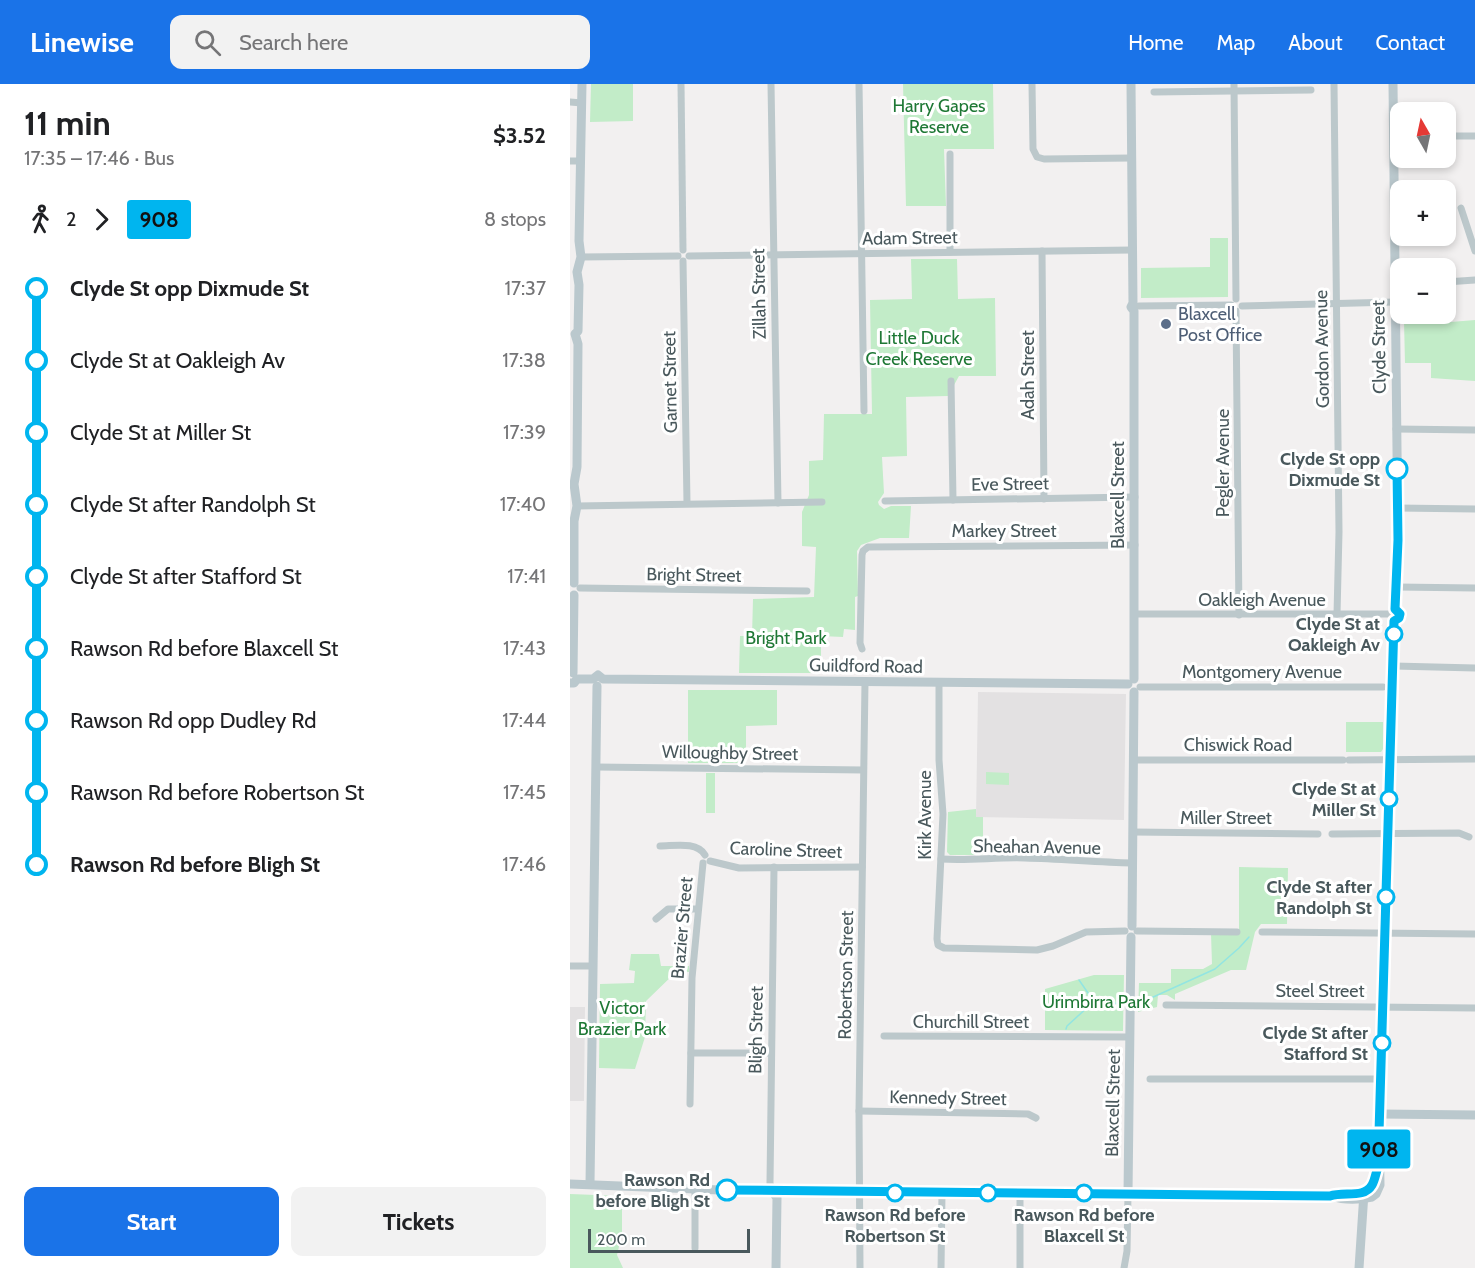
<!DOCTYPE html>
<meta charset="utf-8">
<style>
:root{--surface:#fff;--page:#f2f2f2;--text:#202124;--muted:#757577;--accent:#1a73e8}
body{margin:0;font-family:Cabin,sans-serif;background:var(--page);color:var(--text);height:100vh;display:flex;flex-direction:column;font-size:22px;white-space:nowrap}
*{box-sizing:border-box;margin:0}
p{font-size:20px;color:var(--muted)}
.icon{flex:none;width:33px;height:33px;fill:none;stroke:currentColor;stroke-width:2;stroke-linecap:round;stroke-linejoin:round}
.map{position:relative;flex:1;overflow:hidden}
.side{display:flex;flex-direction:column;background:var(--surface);width:570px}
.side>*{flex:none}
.badge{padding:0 12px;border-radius:4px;font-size:21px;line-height:39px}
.needle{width:39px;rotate:351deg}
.fabs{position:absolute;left:820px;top:18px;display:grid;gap:12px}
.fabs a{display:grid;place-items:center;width:66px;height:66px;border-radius:12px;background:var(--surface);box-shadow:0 3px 9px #0003;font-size:30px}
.scale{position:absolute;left:18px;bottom:15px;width:162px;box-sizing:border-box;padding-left:6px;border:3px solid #49585c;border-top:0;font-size:16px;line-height:21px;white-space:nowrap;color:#49585c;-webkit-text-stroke:4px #fff;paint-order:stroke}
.map>.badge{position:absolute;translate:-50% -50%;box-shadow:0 0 0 3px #fff}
.legs{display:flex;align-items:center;gap:9px;height:66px;padding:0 24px;font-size:20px}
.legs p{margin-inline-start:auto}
.summary{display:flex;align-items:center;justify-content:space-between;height:102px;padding:0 24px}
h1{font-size:33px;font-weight:700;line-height:45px}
.cta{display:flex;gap:12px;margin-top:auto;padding:12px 24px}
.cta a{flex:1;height:69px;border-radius:12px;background:var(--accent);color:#fff;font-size:24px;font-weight:700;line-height:69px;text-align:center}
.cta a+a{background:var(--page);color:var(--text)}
ul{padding:0 24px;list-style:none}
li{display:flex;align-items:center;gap:21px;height:72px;font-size:22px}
li i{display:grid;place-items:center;width:9px;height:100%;margin:0 8px;background:currentColor}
li i::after{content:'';width:15px;height:15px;margin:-8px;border:4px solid;border-radius:50%;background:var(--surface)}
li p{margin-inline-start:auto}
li:first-child i{background:linear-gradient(#0000 50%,currentColor 0)}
li:last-child i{background:linear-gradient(currentColor 50%,#0000 0)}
header{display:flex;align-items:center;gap:36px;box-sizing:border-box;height:84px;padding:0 30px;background:var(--accent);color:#fff}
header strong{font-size:28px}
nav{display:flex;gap:33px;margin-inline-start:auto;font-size:21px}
.search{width:420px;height:54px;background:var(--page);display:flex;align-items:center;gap:15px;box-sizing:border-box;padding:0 21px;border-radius:12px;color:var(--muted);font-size:22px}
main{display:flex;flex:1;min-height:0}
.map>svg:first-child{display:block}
</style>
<header>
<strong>Linewise</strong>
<div class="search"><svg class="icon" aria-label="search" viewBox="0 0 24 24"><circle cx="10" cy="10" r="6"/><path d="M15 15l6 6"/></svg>Search here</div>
<nav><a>Home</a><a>Map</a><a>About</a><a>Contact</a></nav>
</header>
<main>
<section class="side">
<div class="summary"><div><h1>11 min</h1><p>17:35 – 17:46 · Bus</p></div><b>$3.52</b></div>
<div class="legs"><svg class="icon" aria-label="walk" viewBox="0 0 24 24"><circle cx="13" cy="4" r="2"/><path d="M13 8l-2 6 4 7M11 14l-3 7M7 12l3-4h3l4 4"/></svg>2<svg class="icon" aria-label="forward" viewBox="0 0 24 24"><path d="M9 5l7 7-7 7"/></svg><b class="badge" style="background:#00b5ef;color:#111">908</b><p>8 stops</p></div>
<ul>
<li><i style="color:#00b5ef"></i><b>Clyde St opp Dixmude St</b><p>17:37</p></li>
<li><i style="color:#00b5ef"></i><span>Clyde St at Oakleigh Av</span><p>17:38</p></li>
<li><i style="color:#00b5ef"></i><span>Clyde St at Miller St</span><p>17:39</p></li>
<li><i style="color:#00b5ef"></i><span>Clyde St after Randolph St</span><p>17:40</p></li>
<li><i style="color:#00b5ef"></i><span>Clyde St after Stafford St</span><p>17:41</p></li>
<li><i style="color:#00b5ef"></i><span>Rawson Rd before Blaxcell St</span><p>17:43</p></li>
<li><i style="color:#00b5ef"></i><span>Rawson Rd opp Dudley Rd</span><p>17:44</p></li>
<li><i style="color:#00b5ef"></i><span>Rawson Rd before Robertson St</span><p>17:45</p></li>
<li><i style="color:#00b5ef"></i><b>Rawson Rd before Bligh St</b><p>17:46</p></li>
</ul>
<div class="cta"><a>Start</a><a>Tickets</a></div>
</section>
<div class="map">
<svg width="905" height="1184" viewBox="0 0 905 1184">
<rect width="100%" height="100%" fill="#f2f0f0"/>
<g fill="#e3e1e2">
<path d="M408 608 556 610 554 736 406 733Z"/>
<path d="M0 923H15L14 1017H0Z"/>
</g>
<g fill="#c2ecc8">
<path d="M21 0H63V37L20 38Z"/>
<path d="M333 0H423L424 65H374L376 122H336Z"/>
<path d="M640 154H658V213L571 214V184L640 183Z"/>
<path d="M341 175H387L388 215 425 214 426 292H389L378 312 336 313 337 372 312 373 314 409 308 418 309 421 314 425 321 422H341L339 454H310L291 461 287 467 288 512 285 513V546L274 545 273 553 251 552V589H169L170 552H182L183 515 244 513 246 463 232 462V428L239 411V377L253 376 254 330H302L300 216 342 215Z"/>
<path d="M905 236V297L861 294V279H835L834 237 881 238Z"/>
<path d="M118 606H207V641L176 642V679H118Z"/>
<path d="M776 638H813V665L811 668H776Z"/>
<path d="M416 688 439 689V701L416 700Z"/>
<rect x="136" y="689" width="9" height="40"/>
<path d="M406 725V733H413V771H380L377 768 378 728Z"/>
<path d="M669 783 718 784 717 840H691L685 848 676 886H661L605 910V916L597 911H588L587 923 568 928 569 899H601V885H633L642 880 641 850 669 849Z"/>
<path d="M61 870H89L91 882H119V888L107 887 76 917 75 953 65 985 29 984 30 900 64 899 65 887 59 886Z"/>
<path d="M524 891H554L553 947 475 946V905Z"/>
<path d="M0 1110 52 1112V1150L47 1171 53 1184H0Z"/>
</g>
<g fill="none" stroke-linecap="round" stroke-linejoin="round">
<g stroke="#92e5e2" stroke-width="1.5">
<path d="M509 896 525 919"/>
<path d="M570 919 645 885 669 864 679 853"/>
<path d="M496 945 497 942 520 921 552 919"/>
</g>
<g stroke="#bcc8cb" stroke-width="7">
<path d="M111 0 113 166"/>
<path d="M201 0 208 419"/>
<path d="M289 0 294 327"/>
<path d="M462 0 463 65 467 73 474 75 561 74"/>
<path d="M664 0 666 215"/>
<path d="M764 0 769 448 767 530"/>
<path d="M584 8 741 6"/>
<path d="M0 18 12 19"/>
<path d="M876 52H905"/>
<path d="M380 70V168"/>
<path d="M0 77H10"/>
<path d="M891 124 905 167"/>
<path d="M472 167 474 415"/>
<path d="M119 172 562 166"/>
<path d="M11 173 108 172"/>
<path d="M113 177 117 419"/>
<path d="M876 198 905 196"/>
<path d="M569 222 661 221"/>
<path d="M672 222 825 218"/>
<path d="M666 227 669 531"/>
<path d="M381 297 383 416"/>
<path d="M826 345 905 346"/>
<path d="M315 417 565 413"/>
<path d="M7 422 252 418"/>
<path d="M827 424 905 425"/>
<path d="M827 503 905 504"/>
<path d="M10 504 237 507"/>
<path d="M566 530H818"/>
<path d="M292 565 290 559 292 471 293 467 298 463 565 461"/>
<path d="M824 582 905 584"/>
<path d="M369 599V676L373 730 367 855 368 861 374 864 467 866 483 862 516 848 555 847"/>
<path d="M570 603H813"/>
<path d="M564 676H773"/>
<path d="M779 676 905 675"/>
<path d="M26 683 293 686"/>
<path d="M563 748 748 750"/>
<path d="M762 750 889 749 899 753"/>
<path d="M90 762C104 762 127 757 135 771"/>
<path d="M371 775C399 777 427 773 455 774 491 775 526 778 562 779"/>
<path d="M140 777 169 784 292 783"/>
<path d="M86 835 98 825H127"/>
<path d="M567 847 667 848"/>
<path d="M692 848 905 850"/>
<path d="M0 882H23"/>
<path d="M596 921 905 924"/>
<path d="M314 952 560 953"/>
<path d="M121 969H201"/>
<path d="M580 995H810"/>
<path d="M120 1020 122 894 133 779"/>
<path d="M289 1027 458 1030 466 1034"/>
<path d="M203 1108 200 1099 204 783"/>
<path d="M125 1164V1106"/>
<path d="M290 1184 289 1027 295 598"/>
<path d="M371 1184 372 1109"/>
<path d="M450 1184V1109"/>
<path d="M554 1184 557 1167 558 1110"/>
</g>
<g stroke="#bac8cd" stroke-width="9">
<path d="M561 0 563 219 561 223 564 227V595"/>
<path d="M823 0 828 456 825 525"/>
<path d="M4 499V437L7 422 4 400 7 383 8 260 5 250 8 247 9 201 7 188 11 173 9 157 12 0"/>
<path d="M3 589 4 511"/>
<path d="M0 599H4L7 595H23L28 591 33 595 558 600"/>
<path d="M562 842 564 608"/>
<path d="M810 1030 905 1031"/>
<path d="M0 1100 203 1108 761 1112C773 1116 789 1116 802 1113L806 1110 810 1101 809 1043 824 537"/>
<path d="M20 1100 27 602"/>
<path d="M203 1108 207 1114 206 1184"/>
<path d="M794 1109 801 1102 808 1085"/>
<path d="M558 1110 561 853"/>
<path d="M789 1184 794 1109"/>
</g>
</g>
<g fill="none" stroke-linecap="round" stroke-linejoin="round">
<defs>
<path id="line-1" d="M157 1106 760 1112C774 1107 794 1115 802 1101 805 1096 806 1088 808 1083L824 537 829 534 830 530 825 525 828 456 827 385"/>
</defs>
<use href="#line-1" stroke="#fff" stroke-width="14"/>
<use href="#line-1" stroke="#00b5ef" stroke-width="9"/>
</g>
<circle fill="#5c6f8a" stroke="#fff" stroke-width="2" cx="596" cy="240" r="6"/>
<g fill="#fff" stroke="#00b5ef" stroke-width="3">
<circle cx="827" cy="385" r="10"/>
<circle cx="824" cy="550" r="8"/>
<circle cx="819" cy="715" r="8"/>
<circle cx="816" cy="813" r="8"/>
<circle cx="812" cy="959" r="8"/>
<circle cx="157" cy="1106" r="10"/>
<circle cx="325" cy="1109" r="8"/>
<circle cx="418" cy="1109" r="8"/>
<circle cx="514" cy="1109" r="8"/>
</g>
<g text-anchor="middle" stroke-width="6" stroke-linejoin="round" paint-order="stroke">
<g font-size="18" fill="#1e7835" stroke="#fff">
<text x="369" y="28">Harry Gapes<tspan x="369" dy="21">Reserve</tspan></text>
<text x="349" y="260">Little Duck<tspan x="349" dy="21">Creek Reserve</tspan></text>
<text x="216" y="560">Bright Park</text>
<text x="526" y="924">Urimbirra Park</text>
<text x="52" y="930">Victor<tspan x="52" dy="21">Brazier Park</tspan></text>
</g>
<g font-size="18" fill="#49585c" stroke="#fff">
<text transform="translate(340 154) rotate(-1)" y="6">Adam Street</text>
<text transform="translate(189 210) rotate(-91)" y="6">Zillah Street</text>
<text transform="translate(809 263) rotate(-91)" y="6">Clyde Street</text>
<text transform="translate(752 265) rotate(-91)" y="6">Gordon Avenue</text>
<text transform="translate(458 291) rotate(-90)" y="6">Adah Street</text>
<text transform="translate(100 298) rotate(-91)" y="6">Garnet Street</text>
<text transform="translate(653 379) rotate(-90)" y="6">Pegler Avenue</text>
<text transform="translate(440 400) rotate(-1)" y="6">Eve Street</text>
<text transform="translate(548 411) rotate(-90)" y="6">Blaxcell Street</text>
<text x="434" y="453">Markey Street</text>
<text transform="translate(124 491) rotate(1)" y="6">Bright Street</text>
<text x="692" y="522">Oakleigh Avenue</text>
<text transform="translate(296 582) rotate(1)" y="6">Guildford Road</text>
<text x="692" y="594">Montgomery Avenue</text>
<text x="668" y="667">Chiswick Road</text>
<text transform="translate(160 669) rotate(1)" y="6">Willoughby Street</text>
<text transform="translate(355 731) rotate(-90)" y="6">Kirk Avenue</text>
<text x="656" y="740">Miller Street</text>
<text transform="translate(467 763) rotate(1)" y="6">Sheahan Avenue</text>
<text transform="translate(216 766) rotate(2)" y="6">Caroline Street</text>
<text transform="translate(112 844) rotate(-85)" y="6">Brazier Street</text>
<text transform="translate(276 891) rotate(-89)" y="6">Robertson Street</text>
<text x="750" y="913">Steel Street</text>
<text x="401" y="944">Churchill Street</text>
<text transform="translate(186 946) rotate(-89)" y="6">Bligh Street</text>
<text transform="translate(378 1014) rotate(1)" y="6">Kennedy Street</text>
<text transform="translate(543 1019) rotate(-89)" y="6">Blaxcell Street</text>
</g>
<g font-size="18" fill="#4e5e75" stroke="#fff" text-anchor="start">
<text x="608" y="236">Blaxcell<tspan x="608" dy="21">Post Office</tspan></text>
</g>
<g font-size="18" font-weight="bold" fill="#49585c" stroke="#fff" text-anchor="end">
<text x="810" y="381">Clyde St opp<tspan x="810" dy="21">Dixmude St</tspan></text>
<text x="810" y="546">Clyde St at<tspan x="810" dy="21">Oakleigh Av</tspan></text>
<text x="806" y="711">Clyde St at<tspan x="806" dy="21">Miller St</tspan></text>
<text x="802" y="809">Clyde St after<tspan x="802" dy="21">Randolph St</tspan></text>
<text x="798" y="955">Clyde St after<tspan x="798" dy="21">Stafford St</tspan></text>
<text x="140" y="1102">Rawson Rd<tspan x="140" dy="21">before Bligh St</tspan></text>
<text x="325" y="1137" text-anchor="middle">Rawson Rd before<tspan x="325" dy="21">Robertson St</tspan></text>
<text x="514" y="1137" text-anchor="middle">Rawson Rd before<tspan x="514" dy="21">Blaxcell St</tspan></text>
</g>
</g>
</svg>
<div class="fabs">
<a><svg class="needle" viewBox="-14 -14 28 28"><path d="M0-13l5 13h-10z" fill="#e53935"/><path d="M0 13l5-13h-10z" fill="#757577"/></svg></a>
<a>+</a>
<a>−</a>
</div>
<div class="scale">200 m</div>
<b class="badge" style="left:809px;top:1065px;background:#00b5ef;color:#111">908</b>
</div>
</main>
